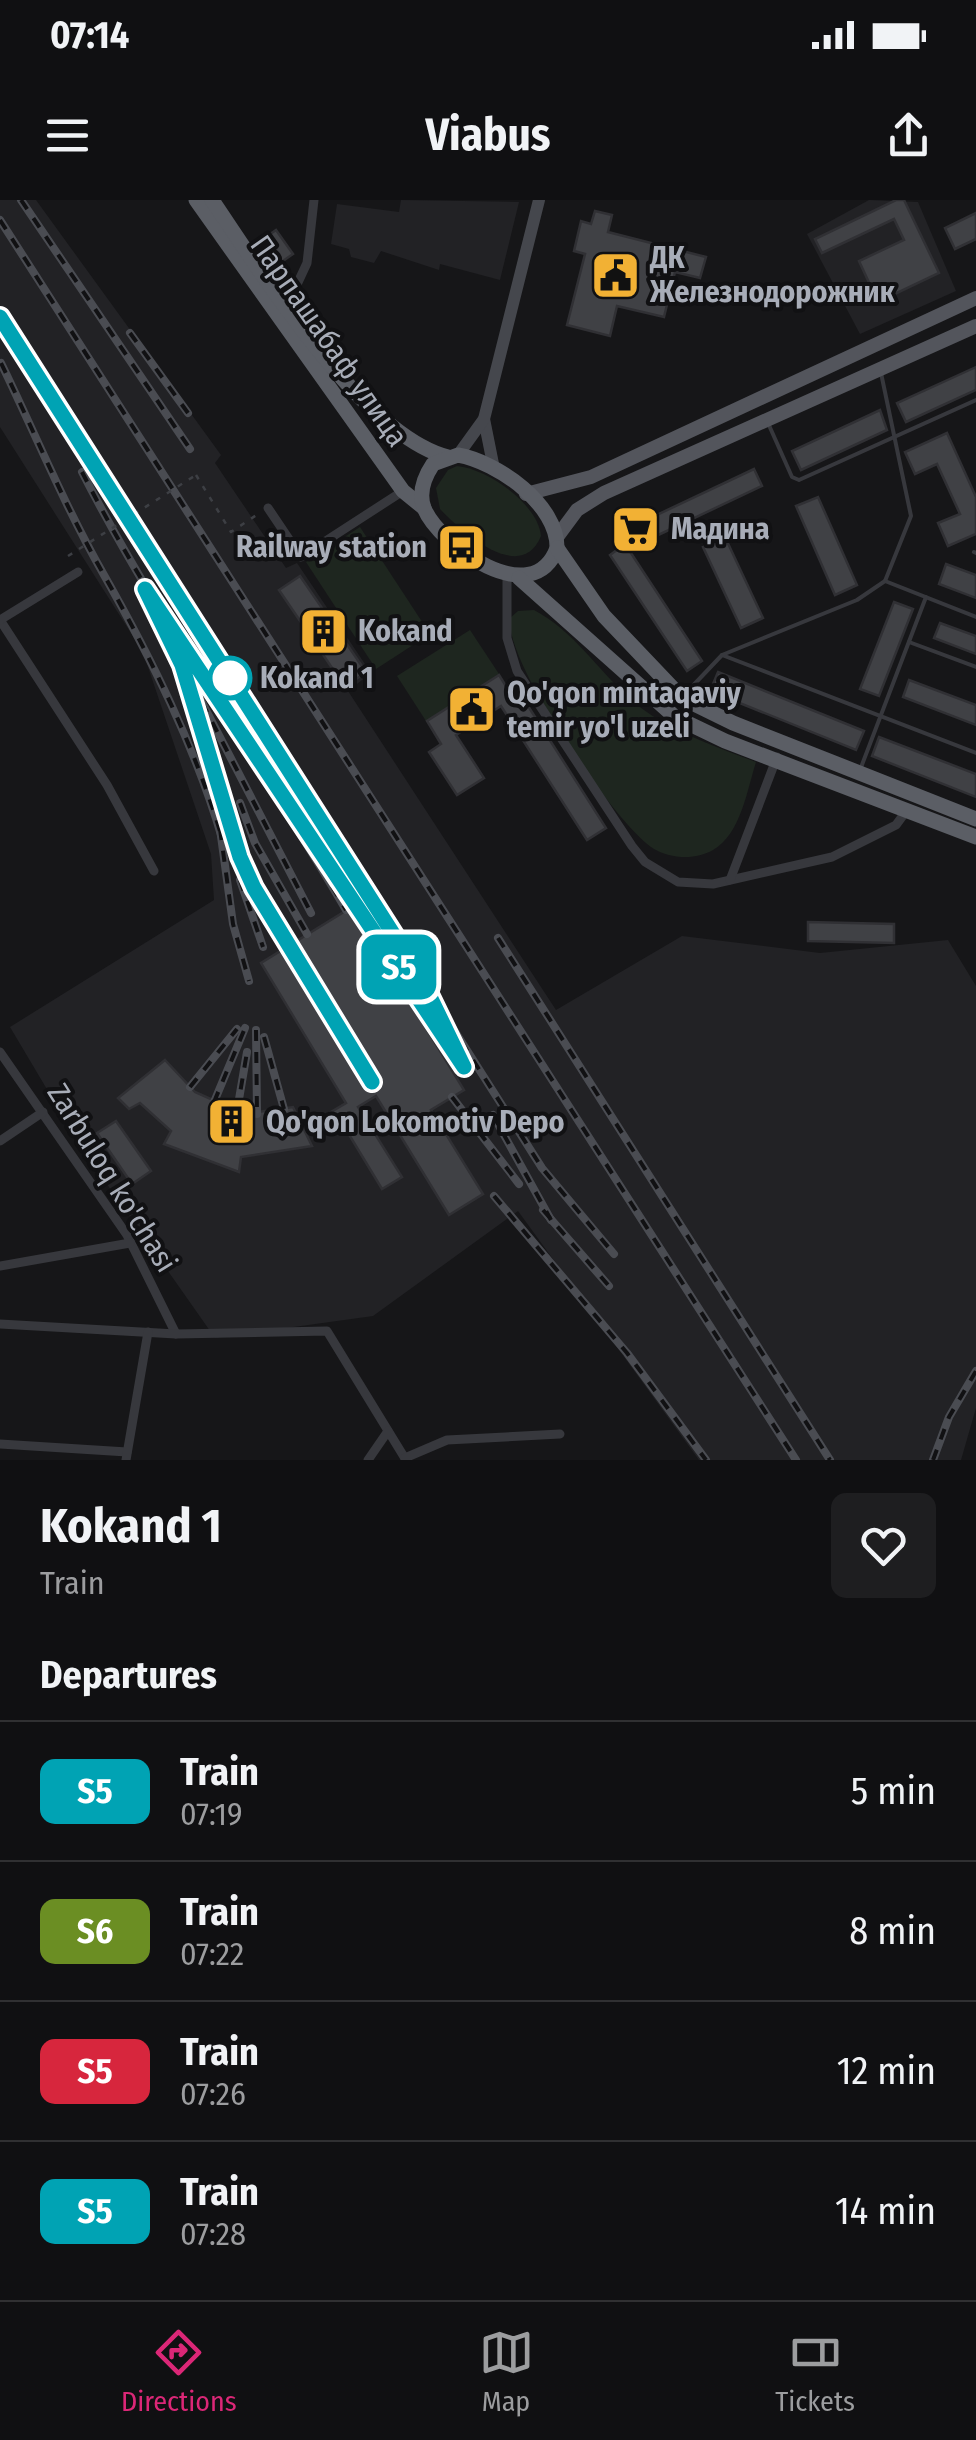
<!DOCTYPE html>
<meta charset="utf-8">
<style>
:root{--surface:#101012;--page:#1e1e20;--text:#f1f3f6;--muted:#9c9d9f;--line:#303032;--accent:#db2777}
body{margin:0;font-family:"Fira Sans Condensed",sans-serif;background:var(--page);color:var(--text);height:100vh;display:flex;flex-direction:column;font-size:38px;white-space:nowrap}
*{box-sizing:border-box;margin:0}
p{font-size:32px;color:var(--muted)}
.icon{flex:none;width:55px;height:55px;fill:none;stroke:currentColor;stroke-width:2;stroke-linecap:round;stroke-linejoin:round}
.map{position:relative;height:1260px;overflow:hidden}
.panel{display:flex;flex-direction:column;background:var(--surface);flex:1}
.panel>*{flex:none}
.badge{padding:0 20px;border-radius:15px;font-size:35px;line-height:65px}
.map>.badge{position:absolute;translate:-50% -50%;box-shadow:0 0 0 5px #fff}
h2{padding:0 40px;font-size:38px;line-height:90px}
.round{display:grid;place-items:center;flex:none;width:105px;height:105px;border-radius:15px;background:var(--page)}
.overview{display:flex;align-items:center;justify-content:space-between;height:170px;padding:0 40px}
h1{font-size:48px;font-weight:700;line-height:75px}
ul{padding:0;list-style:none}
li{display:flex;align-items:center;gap:30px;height:140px;padding:0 40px;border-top:2px solid var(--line)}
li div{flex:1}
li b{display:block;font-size:38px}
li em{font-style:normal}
li .badge{min-width:110px;font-weight:700;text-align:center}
.status{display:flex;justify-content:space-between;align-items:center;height:70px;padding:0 50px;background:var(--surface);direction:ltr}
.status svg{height:28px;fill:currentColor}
header{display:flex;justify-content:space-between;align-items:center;height:130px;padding:0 40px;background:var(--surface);font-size:45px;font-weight:700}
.menu{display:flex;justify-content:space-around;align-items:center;height:140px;border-top:2px solid var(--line);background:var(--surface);font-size:28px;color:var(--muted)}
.menu a{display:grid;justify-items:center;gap:5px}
.menu .on{color:var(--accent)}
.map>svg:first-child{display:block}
</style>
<div class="status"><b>07:14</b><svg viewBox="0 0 49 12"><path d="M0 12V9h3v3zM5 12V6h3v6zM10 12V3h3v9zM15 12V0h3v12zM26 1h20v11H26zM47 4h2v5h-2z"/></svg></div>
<header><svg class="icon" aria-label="menu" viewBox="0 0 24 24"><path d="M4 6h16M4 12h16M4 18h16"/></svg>Viabus<svg class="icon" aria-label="share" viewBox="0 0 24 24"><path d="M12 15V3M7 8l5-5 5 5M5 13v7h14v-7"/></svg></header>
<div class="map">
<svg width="976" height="1260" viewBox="0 0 976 1260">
<rect width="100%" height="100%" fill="#161618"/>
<g fill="#222225">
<path d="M0 0H36L221 255 215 263 286 368 297 363 371 473 348 491 556 810 682 736 820 753 948 740 976 786V1208L961 1260H699L518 1011 373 1116 215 1138 83 950 10 827 214 700 211 654 143 452 0 227Z"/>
<path d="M401 0 519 2 500 80 440 64 439 70 381 51 374 63 351 57 349 49 331 44 337 4 399 12Z"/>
<path d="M869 0 918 2 956 91 860 134 807 34Z"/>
</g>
<g fill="#1e261f">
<path d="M457 266C488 269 538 304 541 336 521 385 462 332 440 309L436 288 448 270Z"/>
<path d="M360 327 430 434 376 469 306 362Z"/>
<path d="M534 410C574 431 598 470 631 500 666 530 714 546 756 562 747 590 741 634 713 650 696 660 671 659 654 649 615 625 504 461 510 418L518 411Z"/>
<path d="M470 430 499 474 426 521 397 476Z"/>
</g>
<g fill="#404145" stroke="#303034" stroke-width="2.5">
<path d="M896 0H904L939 73 878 102 859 61 904 40 894 19 822 53 815 39Z"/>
<path d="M595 11 612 15 608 32 706 57 700 78 675 72 664 117 617 106 610 136 567 125 585 54 574 51 581 21 591 24Z"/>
<path d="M976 13V39L955 49 945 28Z"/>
<path d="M276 30 293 54 280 63 263 39Z"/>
<path d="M976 167V190L906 222 897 203Z"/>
<path d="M880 210 887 230 801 270 792 251Z"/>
<path d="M947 233 976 297V334L948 346 938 323 960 314 937 264 915 274 905 252Z"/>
<path d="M754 269 762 286 635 346 627 329Z"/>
<path d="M818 297 857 385 835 395 796 306Z"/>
<path d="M725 337 763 418 741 428 703 347Z"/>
<path d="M625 344 702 461 687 471 610 355Z"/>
<path d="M946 364 976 375V398L939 384Z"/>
<path d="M300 376 366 472 345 487 279 390Z"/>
<path d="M894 402 913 409 879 496 860 489Z"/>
<path d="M940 423 976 436V454L934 438Z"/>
<path d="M718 472 864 531 856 550 710 491Z"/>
<path d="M499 475 514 499 521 495 606 628 587 640 501 506 456 535 484 578 457 595 429 552 441 544 427 521Z"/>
<path d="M909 480 976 505V525L903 497Z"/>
<path d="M879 537 976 574V597L872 556Z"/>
<path d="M352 707 464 890 431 910 483 994 449 1015 376 896 358 907 402 977 382 989 339 918 331 923 326 915 346 903 261 763Z"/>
<path d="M808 722 894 724V743L808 741Z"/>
<path d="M165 860 195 892 244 914 293 907 312 946 241 957 239 972 164 944 171 931 140 903 129 909 118 898Z"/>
<path d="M116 921 151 971 132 984 97 933Z"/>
</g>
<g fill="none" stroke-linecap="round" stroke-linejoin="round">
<path stroke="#3d3f44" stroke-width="2.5" stroke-dasharray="5 8" stroke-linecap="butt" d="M196 275 231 332 258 314"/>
<g stroke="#37383d" stroke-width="4">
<path d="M768 223 792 277 799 280 976 200"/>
<path d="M974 352 976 353"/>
<path d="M885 381 976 417"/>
<path d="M909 442 976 467"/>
<path d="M722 455 976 553"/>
<path d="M685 494 722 455 857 400 885 381 911 316 881 173"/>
<path d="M860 570 926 397"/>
</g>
<g stroke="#37383d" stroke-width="9">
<path d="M286 108 307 63 314 0"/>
<path d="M268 308 301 357 403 291"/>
<path d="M507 375V438L517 471 632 646 645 662 678 682 713 684 832 657 896 625 907 610"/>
<path d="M0 420 107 585 154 671"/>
<path d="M0 420 78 372"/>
<path d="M730 680 777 557"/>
<path d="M0 852 127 1035 176 1134"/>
<path d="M0 941 43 912"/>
<path d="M0 1066 130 1043"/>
<path d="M0 1124 176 1134 327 1131 406 1260"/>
<path d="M0 1244 127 1252"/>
<path d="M405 1258 447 1240 560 1234"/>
<path d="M126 1260 148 1132"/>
<path d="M368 1260 388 1231"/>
</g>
<g stroke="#45474d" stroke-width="12">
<path d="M484 219 494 269"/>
<path d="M458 255 484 219 539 0"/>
</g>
<g stroke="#53555c" stroke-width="14">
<path d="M526 294 591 277 976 98"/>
<path d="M557 337 577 310 604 293 976 126"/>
</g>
<g stroke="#5b5e65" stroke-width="15">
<path d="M196 0 403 291 424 308"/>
<path d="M212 0C261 72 362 235 448 257"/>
<path d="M458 255C498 262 558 305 557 348 533 413 439 345 424 308 418 292 425 276 433 264Z"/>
<path d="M557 348 604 416 682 498 733 523 976 619"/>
<path d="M519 378 675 517 725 541 976 637"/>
</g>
<defs>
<g id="rail">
<path d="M21 0 190 249"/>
<path d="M0 20 796 1260"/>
<path d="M0 118 542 968 614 1054"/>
<path d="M130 133 188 213"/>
<path d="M1 163C35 233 65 307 104 375 151 458 195 546 222 638"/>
<path d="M82 272C160 424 260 562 346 710"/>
<path d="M192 483 311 713"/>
<path d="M202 527 240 657 287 746"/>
<path d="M240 603 255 643 307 734"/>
<path d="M220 629 233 724 249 781"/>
<path d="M240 680 263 747"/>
<path d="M498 738 830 1260"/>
<path d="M256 830 257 914"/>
<path d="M264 837 284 909"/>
<path d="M190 887 237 829"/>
<path d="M452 897 519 984"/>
<path d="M214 902 245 828"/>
<path d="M237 911 247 852"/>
<path d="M493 915 551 1020"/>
<path d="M494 996 627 1153 706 1260"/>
<path d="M543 1010 609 1086"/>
<path d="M933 1260 949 1217 976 1171"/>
</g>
</defs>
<use href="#rail" stroke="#4a4c52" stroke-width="8"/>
<use href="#rail" stroke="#111113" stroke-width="4" stroke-dasharray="11" stroke-linecap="butt"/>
<path stroke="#3d3f44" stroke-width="2.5" stroke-dasharray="5 8" stroke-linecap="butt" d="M68 356 196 275"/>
</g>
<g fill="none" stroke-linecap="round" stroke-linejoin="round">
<defs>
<path id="line" d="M0 117 420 776 464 867 145 389 182 465 240 657 254 688 372 882"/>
</defs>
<use href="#line" stroke="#fff" stroke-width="22"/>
<use href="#line" stroke="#00a3b4" stroke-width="15"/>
</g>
<defs>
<symbol id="civic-square" viewBox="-11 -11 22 22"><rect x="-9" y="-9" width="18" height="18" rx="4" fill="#f2b134" stroke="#111113"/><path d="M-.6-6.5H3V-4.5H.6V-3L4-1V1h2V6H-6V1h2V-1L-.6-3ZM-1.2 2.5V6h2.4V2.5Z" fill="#111"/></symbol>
<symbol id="supermarket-square" viewBox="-11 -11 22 22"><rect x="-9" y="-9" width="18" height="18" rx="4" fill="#f2b134" stroke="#111113"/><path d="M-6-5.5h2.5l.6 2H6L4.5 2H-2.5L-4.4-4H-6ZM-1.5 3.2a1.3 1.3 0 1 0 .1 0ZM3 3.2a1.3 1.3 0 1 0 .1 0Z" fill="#111"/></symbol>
<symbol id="bus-square" viewBox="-11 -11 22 22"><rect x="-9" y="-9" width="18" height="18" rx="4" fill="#f2b134" stroke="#111113"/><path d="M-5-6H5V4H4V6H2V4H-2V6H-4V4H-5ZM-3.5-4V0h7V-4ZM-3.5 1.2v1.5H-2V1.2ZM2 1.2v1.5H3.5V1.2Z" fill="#111"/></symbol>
<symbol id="building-square" viewBox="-11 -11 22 22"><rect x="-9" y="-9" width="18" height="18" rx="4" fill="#f2b134" stroke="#111113"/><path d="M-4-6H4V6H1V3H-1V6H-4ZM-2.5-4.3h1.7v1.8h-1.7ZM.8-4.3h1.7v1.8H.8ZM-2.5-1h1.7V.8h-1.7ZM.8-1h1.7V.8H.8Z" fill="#111"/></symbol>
</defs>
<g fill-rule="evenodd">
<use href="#civic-square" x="588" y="48" width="55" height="55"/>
<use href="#supermarket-square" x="608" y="302" width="55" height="55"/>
<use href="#bus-square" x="434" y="320" width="55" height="55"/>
<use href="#building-square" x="296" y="404" width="55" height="55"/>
<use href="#civic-square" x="444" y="482" width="55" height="55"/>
<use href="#building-square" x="204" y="894" width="55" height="55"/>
</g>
<circle fill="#fff" stroke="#00a3b4" stroke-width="5" cx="230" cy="478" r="20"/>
<g text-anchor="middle" stroke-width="8" stroke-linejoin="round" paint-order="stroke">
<g font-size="30" font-weight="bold" fill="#a8adb8" stroke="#111113" text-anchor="start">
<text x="650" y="68">ДК<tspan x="650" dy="34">Железнодорожник</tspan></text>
<text x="671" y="339">Мадина</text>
<text x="427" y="357" text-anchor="end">Railway station</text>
<text x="358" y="441">Kokand</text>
<text x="507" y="503">Qo'qon mintaqaviy<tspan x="507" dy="34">temir yo'l uzeli</tspan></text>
<text x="266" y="932">Qo'qon Lokomotiv Depo</text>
</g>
<g font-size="30" fill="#a8adb8" stroke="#111113">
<text transform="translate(329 141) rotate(55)" y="10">Парпашабаф улица</text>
<text transform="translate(112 978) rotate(58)" y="10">Zarbuloq ko'chasi</text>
</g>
<g font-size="30" font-weight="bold" fill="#a8adb8" stroke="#111113" text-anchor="start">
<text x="260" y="488">Kokand 1</text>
</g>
</g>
</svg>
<b class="badge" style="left:399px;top:767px;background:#00a3b4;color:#fff">S5</b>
</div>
<section class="panel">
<div class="overview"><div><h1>Kokand 1</h1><p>Train</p></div><a class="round"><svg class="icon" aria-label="heart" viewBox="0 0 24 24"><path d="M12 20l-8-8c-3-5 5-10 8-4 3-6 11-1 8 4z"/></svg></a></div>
<h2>Departures</h2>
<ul>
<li><span class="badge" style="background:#00a3b4;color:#fff">S5</span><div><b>Train</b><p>07:19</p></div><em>5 min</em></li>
<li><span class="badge" style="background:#6b8e23;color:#fff">S6</span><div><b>Train</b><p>07:22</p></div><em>8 min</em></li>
<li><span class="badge" style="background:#d7263d;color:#fff">S5</span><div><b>Train</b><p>07:26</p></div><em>12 min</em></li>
<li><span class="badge" style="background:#00a3b4;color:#fff">S5</span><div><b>Train</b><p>07:28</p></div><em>14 min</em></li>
</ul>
</section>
<nav class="menu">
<a class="on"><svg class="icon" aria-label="directions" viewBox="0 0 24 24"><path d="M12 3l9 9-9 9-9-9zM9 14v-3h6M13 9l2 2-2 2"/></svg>Directions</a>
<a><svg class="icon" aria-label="map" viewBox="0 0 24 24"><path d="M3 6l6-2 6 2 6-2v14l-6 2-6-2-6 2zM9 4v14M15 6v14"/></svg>Map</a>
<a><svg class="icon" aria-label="tickets" viewBox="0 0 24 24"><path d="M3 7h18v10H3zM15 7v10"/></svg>Tickets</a>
</nav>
